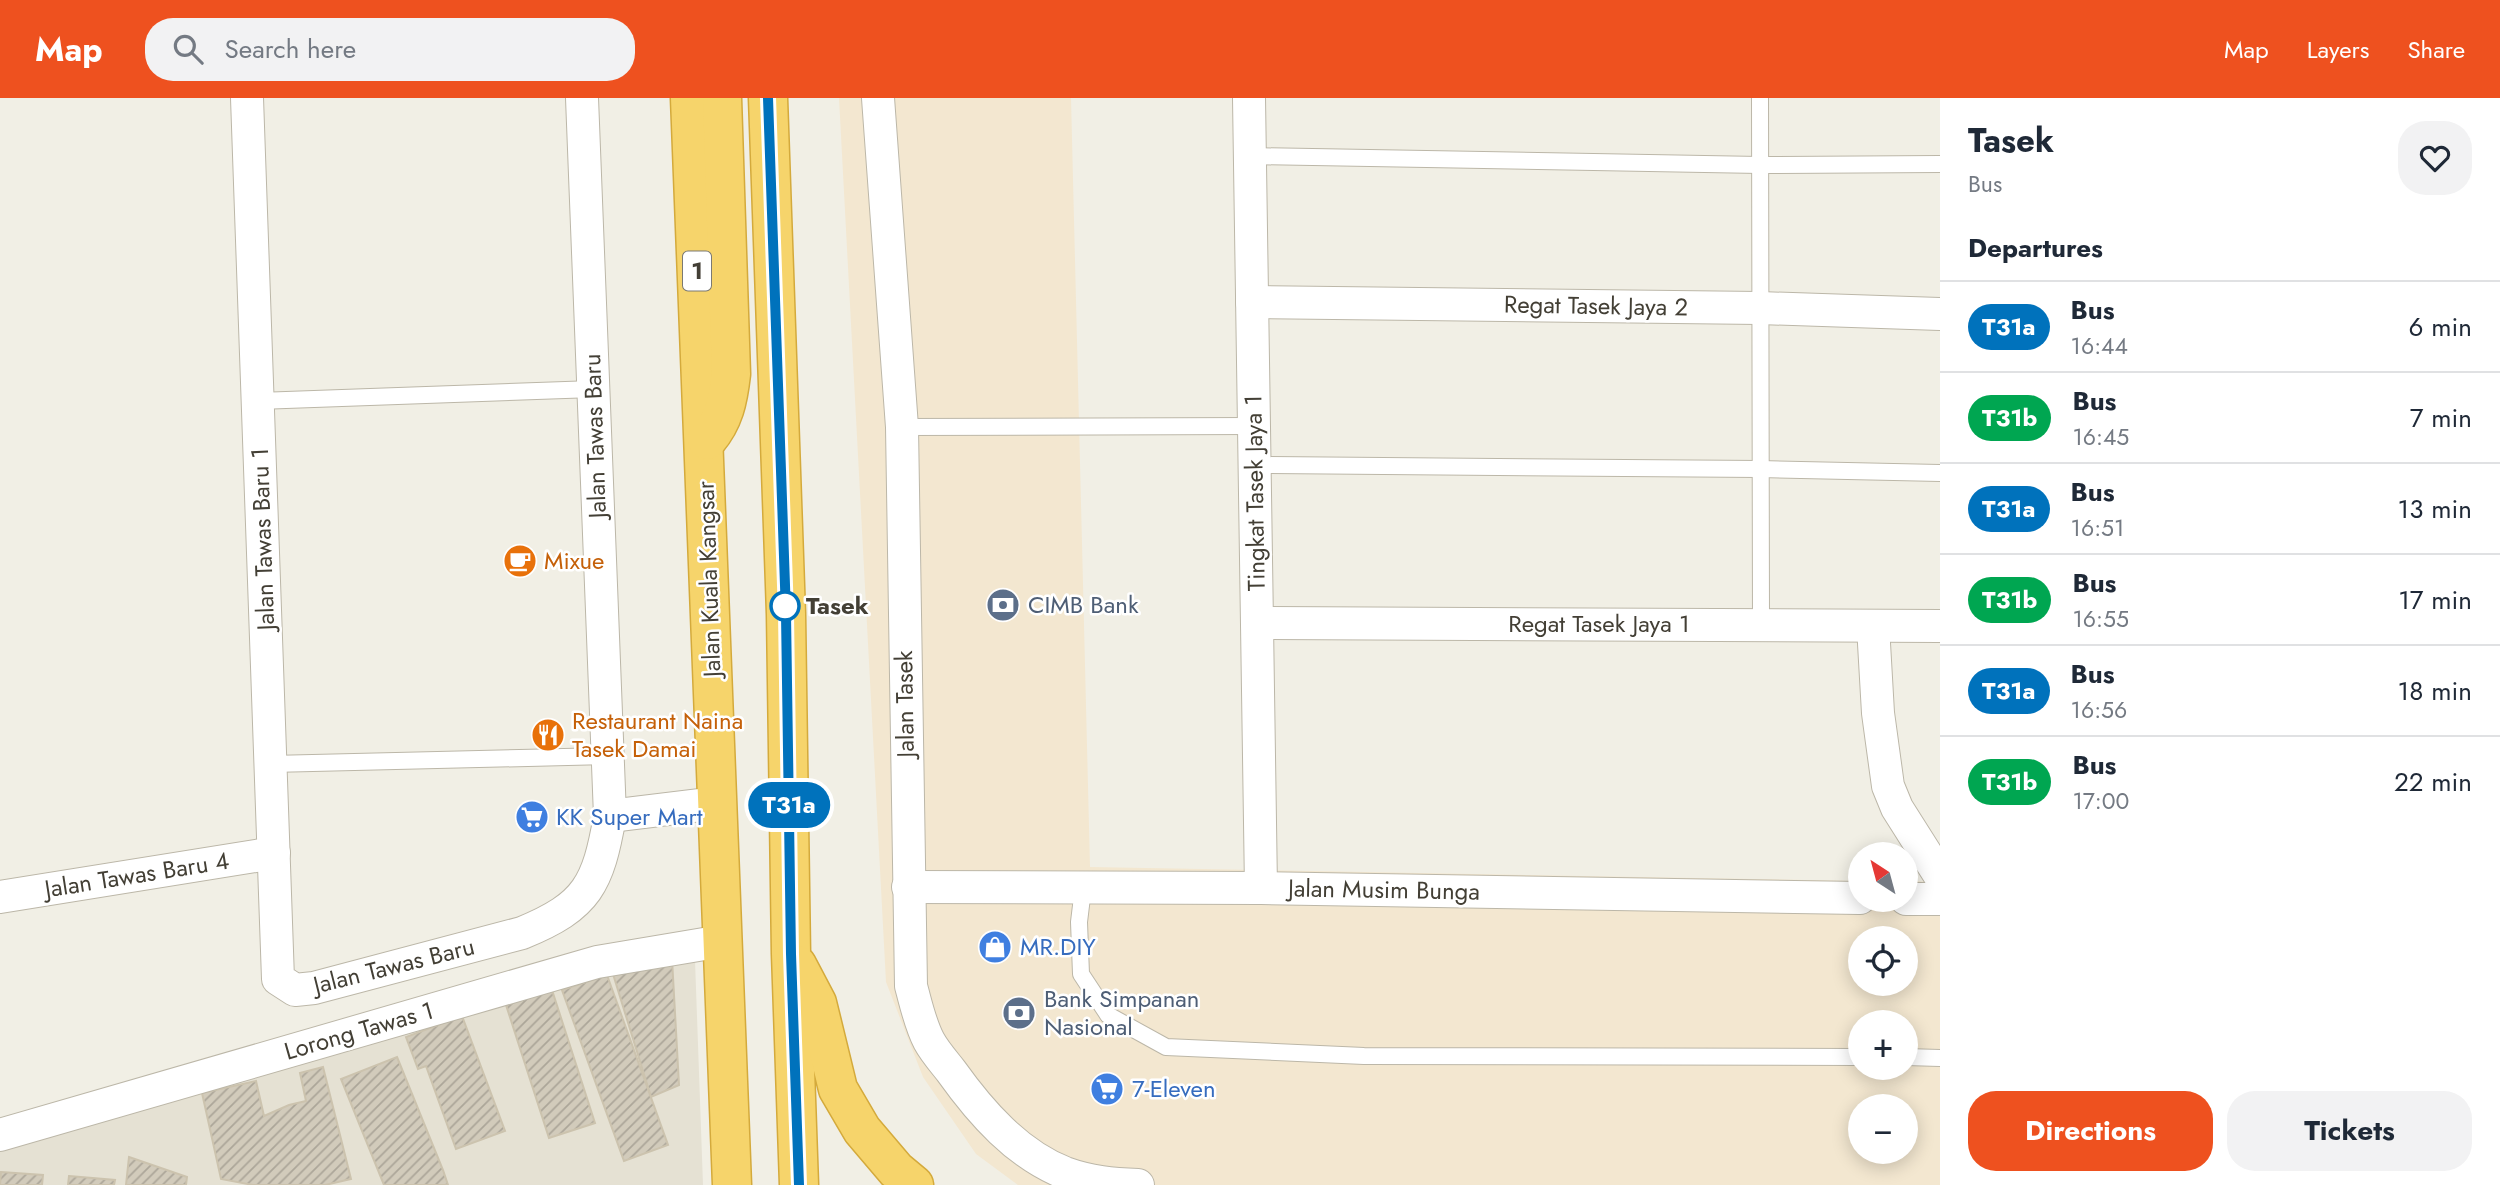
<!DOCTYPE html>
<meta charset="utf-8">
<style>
:root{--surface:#fff;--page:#f2f2f3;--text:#1f2937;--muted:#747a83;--line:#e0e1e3;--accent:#ee511f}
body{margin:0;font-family:Jost,sans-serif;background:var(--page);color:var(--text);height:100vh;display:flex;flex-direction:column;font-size:26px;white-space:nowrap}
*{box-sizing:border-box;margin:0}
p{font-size:23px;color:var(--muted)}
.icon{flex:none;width:38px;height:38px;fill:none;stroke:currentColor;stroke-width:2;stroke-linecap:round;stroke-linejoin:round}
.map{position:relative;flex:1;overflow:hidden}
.drawer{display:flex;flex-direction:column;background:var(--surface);width:560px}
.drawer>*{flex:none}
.badge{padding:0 14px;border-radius:23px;font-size:24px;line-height:46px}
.needle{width:46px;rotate:324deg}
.controls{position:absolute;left:1848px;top:744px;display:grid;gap:14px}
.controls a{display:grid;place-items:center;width:70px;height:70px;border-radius:50%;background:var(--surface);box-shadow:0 4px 18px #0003;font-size:35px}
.map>.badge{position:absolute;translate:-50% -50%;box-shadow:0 0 0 4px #fff}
h2{padding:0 28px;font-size:26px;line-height:63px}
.round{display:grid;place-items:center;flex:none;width:74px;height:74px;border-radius:28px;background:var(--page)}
.headline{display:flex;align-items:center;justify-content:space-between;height:119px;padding:0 28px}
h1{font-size:33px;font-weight:700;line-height:52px}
.button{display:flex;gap:14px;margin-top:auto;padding:14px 28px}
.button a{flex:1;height:80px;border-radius:28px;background:var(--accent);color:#fff;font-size:28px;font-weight:700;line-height:80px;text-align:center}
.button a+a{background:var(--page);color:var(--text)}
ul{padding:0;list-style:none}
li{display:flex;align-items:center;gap:21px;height:91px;padding:0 28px;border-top:2px solid var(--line)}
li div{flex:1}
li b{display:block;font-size:26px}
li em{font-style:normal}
li .badge{min-width:77px;font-weight:700;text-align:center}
header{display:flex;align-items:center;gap:42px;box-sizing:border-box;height:98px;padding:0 35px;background:var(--accent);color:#fff}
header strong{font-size:33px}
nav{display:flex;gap:38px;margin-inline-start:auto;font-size:24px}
.search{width:490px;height:63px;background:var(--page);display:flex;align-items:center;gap:18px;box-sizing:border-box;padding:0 24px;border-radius:28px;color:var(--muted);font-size:26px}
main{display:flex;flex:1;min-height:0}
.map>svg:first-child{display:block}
</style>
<header>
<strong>Map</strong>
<div class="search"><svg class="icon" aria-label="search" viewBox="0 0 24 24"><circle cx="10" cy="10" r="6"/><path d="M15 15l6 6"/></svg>Search here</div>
<nav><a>Map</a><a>Layers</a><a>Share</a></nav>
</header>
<main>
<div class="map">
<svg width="1940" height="1087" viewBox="0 0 1940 1087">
<defs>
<pattern id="building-hatch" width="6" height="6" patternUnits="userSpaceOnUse" patternTransform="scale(1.75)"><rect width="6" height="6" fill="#d2cbbb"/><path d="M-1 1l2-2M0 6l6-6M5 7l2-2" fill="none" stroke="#aca699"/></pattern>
</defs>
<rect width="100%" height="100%" fill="#f1efe5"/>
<path fill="#e5e1d3" d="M694 834 703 1087H0V1028Z"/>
<path fill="#f3e7d0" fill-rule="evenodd" d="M839 0H1071L1090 769 1860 783V802H1906V783L1940 784V1087H1018L976 1056 923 979 886 884ZM1860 840H1906V886H1860ZM1860 924H1906V970H1860ZM1860 1008H1906V1054H1860Z"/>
<g fill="url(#building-hatch)" stroke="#ccc3ae" stroke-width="2">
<path d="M672 861 679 987 651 999 613 876Z"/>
<path d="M607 877 668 1047 624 1063 562 892Z"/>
<path d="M552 892 595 1025 549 1040 506 907Z"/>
<path d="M462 918 505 1033 456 1051 426 968 418 971 406 939Z"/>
<path d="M397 959 443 1072 448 1087H384L341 981Z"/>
<path d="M323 969 351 1081 325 1087H253L221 1081 202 995 256 983 264 1018 289 1007 306 1003 300 975Z"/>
<path d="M129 1059 187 1079 186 1087H126Z"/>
<path d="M1 1074 43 1077 42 1087H0Z"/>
<path d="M69 1078 115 1082 114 1087H68Z"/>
</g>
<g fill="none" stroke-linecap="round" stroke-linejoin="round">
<defs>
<g id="lane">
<path d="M1760 0 1761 527"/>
<path d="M1250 58 1760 67 1940 66"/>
<path d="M258 303 594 291"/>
<path d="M902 329 1254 328"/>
<path d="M1255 367 1760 371 1940 375"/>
<path d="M271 666 608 658"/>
<path d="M1083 791 1079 824 1081 876 1108 917 1166 949 1364 958 1860 959"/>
<path d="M1906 959 1940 960"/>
</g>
<g id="street">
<path d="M247 0 278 881 295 892 314 890 522 835C588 808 598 786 610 718L582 0"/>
<path d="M878 0 902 329 911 888C916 906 920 926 929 943 935 954 944 964 951 973 981 1015 1017 1056 1065 1075 1090 1084 1113 1086 1138 1087"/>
<path d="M1249 0 1261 790"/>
<path d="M1252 204 1760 210 1940 216"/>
<path d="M1257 525 1940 528"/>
<path d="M1873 528 1878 615 1888 688 1897 710 1940 778"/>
<path d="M610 718 717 705"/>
<path d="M908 789 1261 790 1860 800"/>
<path d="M0 799 274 755"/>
<path d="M1906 801H1940"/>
<path d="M0 1037 597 864 722 843"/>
</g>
<g id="highway">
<path d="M690 0 732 1087"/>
<path d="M768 0 786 516 791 856 799 1087"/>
<path d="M707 342C724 322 728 302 731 276L722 0"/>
<path d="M797 867 817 905 838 991 862 1032 896 1072 914 1087"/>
</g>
</defs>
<use href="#lane" stroke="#bcb7a8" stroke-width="18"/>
<use href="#street" stroke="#bcb7a8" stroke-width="34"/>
<use href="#highway" stroke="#d4aa3c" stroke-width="41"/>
<use href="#lane" stroke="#fff" stroke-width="16"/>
<use href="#street" stroke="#fff" stroke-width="32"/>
<use href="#highway" stroke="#f6d46b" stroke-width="38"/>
</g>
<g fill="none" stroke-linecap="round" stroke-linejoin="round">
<defs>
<path id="line" d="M768 0 786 516 791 856 799 1087"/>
</defs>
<use href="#line" stroke="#fff" stroke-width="16"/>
<use href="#line" stroke="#0072bc" stroke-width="10"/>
</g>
<defs>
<symbol id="cafe-disc" viewBox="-11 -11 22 22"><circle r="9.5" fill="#e8710a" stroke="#fff"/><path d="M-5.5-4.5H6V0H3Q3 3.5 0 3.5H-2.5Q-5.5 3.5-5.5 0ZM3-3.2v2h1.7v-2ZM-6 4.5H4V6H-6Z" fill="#fff"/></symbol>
<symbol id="bank-disc" viewBox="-11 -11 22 22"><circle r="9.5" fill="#5c6f8a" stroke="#fff"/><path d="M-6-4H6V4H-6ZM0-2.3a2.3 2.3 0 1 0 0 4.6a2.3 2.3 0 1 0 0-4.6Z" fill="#fff"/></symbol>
<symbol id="restaurant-disc" viewBox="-11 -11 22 22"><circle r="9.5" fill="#e8710a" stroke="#fff"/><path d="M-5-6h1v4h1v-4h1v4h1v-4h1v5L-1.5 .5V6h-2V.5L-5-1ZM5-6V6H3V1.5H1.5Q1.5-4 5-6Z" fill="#fff"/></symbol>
<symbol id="supermarket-disc" viewBox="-11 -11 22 22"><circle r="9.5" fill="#3f7fe0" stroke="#fff"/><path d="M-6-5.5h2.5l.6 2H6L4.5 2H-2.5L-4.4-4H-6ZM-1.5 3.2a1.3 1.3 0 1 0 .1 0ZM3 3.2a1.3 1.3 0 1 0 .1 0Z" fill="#fff"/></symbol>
<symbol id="shop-disc" viewBox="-11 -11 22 22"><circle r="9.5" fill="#3f7fe0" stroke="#fff"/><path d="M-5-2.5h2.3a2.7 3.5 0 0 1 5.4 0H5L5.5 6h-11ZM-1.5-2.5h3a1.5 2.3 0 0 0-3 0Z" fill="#fff"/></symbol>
</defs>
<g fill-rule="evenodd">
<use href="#cafe-disc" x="501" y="444" width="38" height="38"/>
<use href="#bank-disc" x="984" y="488" width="38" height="38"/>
<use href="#restaurant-disc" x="529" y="618" width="38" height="38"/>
<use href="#supermarket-disc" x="513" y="700" width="38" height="38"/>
<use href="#shop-disc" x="976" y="830" width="38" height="38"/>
<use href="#bank-disc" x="1000" y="896" width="38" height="38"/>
<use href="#supermarket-disc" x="1088" y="972" width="38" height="38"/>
</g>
<circle fill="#fff" stroke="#0072bc" stroke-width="3.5" cx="785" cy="508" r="14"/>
<g text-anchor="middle" stroke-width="5" stroke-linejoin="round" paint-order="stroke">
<rect fill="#fff" stroke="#7b7972" stroke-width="2" x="683" y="153.5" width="28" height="39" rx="5"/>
<g font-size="23" font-weight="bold" fill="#433f35">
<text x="697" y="181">1</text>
</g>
<g font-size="24" fill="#433f35" stroke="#fff">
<text transform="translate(1596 208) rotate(1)" y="8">Regat Tasek Jaya 2</text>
<text transform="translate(595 338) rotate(-92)" y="8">Jalan Tawas Baru</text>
<text transform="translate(1255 395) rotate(-91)" y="8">Tingkat Tasek Jaya 1</text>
<text transform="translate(263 441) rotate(-92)" y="8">Jalan Tawas Baru 1</text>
<text transform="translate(709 481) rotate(-92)" y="8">Jalan Kuala Kangsar</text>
<text x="1599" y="534">Regat Tasek Jaya 1</text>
<text transform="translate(905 606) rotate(-91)" y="8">Jalan Tasek</text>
<text transform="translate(137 777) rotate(-9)" y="8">Jalan Tawas Baru 4</text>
<text transform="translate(1384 792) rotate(1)" y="8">Jalan Musim Bunga</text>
<text transform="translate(394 868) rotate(-14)" y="8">Jalan Tawas Baru</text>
<text transform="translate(359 933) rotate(-16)" y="8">Lorong Tawas 1</text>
</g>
<g font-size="24" fill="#c56008" stroke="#fff" text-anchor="start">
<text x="544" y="471">Mixue</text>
<text x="572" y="631">Restaurant Naina<tspan x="572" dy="28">Tasek Damai</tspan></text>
</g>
<g font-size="24" fill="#4e5e75" stroke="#fff" text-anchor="start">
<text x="1028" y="515">CIMB Bank</text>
<text x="1044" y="909">Bank Simpanan<tspan x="1044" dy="28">Nasional</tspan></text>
</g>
<g font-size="24" font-weight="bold" fill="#433f35" stroke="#fff" text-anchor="start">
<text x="806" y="516">Tasek</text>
</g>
<g font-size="24" fill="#366cbe" stroke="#fff" text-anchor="start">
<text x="556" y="727">KK Super Mart</text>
<text x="1020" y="857">MR.DIY</text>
<text x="1132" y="999">7-Eleven</text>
</g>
</g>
</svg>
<div class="controls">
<a><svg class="needle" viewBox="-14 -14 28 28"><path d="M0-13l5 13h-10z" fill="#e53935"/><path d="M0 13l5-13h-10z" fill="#747a83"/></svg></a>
<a><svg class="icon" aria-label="locate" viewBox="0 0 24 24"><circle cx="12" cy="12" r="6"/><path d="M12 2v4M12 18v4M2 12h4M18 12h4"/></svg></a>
<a>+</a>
<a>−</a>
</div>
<b class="badge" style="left:789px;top:707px;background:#0072bc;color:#fff">T31a</b>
</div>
<section class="drawer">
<div class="headline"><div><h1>Tasek</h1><p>Bus</p></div><a class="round"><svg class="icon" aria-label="heart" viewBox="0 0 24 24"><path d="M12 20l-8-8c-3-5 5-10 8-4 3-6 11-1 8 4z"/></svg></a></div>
<h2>Departures</h2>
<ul>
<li><span class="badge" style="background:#0072bc;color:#fff">T31a</span><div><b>Bus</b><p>16:44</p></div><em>6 min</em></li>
<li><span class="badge" style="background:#00a651;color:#fff">T31b</span><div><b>Bus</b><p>16:45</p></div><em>7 min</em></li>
<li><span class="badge" style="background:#0072bc;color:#fff">T31a</span><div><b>Bus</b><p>16:51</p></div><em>13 min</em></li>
<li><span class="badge" style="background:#00a651;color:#fff">T31b</span><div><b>Bus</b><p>16:55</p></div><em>17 min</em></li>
<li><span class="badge" style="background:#0072bc;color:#fff">T31a</span><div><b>Bus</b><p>16:56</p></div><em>18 min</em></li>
<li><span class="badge" style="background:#00a651;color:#fff">T31b</span><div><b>Bus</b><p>17:00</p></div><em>22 min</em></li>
</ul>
<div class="button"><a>Directions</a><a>Tickets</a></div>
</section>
</main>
